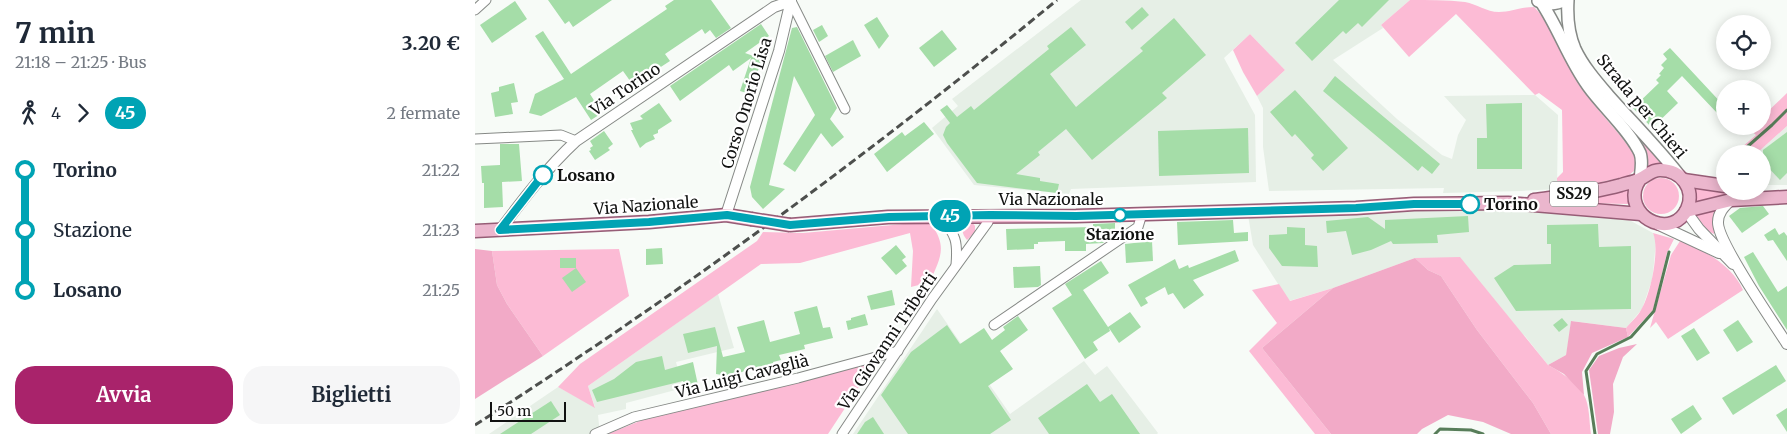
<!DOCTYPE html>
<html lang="it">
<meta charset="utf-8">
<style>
:root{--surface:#fff;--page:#f6f6f7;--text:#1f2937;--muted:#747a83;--accent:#a9236b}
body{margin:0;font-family:Merriweather,serif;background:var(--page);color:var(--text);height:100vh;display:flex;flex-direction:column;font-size:19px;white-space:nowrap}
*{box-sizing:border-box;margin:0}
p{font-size:16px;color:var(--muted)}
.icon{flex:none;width:28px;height:28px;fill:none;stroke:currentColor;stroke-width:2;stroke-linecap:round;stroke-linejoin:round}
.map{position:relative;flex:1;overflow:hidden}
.details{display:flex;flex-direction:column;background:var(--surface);width:475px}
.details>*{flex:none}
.badge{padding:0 10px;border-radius:16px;font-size:18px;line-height:32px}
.buttons{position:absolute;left:1241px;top:15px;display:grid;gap:10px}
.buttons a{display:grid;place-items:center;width:55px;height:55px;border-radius:50%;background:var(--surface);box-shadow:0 2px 12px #0003;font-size:25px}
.scale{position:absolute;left:15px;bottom:12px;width:76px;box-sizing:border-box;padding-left:5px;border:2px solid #111211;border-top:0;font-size:14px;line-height:18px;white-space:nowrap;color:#111211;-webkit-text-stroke:4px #fff;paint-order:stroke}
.map>.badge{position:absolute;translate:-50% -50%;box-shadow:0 0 0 2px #fff}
.legs{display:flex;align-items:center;gap:8px;height:55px;padding:0 15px;font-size:16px}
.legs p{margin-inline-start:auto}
.overview{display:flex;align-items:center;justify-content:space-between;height:85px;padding:0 15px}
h1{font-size:28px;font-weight:700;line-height:38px}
.button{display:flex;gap:10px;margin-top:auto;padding:10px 15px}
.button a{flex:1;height:58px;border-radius:20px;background:var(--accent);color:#fff;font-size:20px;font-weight:700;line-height:58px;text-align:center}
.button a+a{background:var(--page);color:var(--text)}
ul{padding:0 15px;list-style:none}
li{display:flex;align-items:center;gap:18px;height:60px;font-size:19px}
li i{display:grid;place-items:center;width:8px;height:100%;margin:0 6px;background:currentColor}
li i::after{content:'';width:12px;height:12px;margin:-6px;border:4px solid;border-radius:50%;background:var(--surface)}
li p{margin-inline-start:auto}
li:first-child i{background:linear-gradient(#0000 50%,currentColor 0)}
li:last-child i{background:linear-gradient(currentColor 50%,#0000 0)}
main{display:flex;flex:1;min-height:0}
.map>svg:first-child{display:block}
</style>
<main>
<section class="details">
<div class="overview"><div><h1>7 min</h1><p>21:18 – 21:25 · Bus</p></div><b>3.20 €</b></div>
<div class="legs"><svg class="icon" aria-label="walk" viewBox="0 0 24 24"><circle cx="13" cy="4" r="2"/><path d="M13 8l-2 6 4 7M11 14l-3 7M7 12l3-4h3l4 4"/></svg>4<svg class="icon" aria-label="forward" viewBox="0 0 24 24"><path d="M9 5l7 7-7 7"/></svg><b class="badge" style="background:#00a3b4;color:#fff">45</b><p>2 fermate</p></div>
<ul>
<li><i style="color:#00a3b4"></i><b>Torino</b><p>21:22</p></li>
<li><i style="color:#00a3b4"></i><span>Stazione</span><p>21:23</p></li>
<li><i style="color:#00a3b4"></i><b>Losano</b><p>21:25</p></li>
</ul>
<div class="button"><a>Avvia</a><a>Biglietti</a></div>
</section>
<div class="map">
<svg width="1312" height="434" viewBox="0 0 1312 434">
<rect width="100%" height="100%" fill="#f7fbf7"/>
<g fill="#e6efe6">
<path d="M606 0H935L906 25 908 28 858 60 922 119 967 155 977 159 983 135 991 120 969 96 1060 95 1083 115 1082 189 1046 191 968 193 969 188 794 191 788 147V108L782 96 810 70 775 34 749 58 780 115 781 182 596 189 594 194 499 185 457 128 483 106 477 99Z"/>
<path d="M1312 126V185H1288V154H1281Z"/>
<path d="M1008 207 1145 215 1178 233 1181 240 1179 263 1177 280 1167 309 1151 328 1097 321 1091 355 1073 365 1050 336 940 258 858 288 814 301 778 245 773 215Z"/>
<path d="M243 294 259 348 201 362 208 388 151 403V409L123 415 125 434H14L83 387 120 407 113 386Z"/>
<path d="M462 309 535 414 609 361 620 375 632 366 683 433 682 434H378Z"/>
</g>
<g fill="#fcbbd5">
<path d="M935 0C953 0 972 0 990 2 1002 4 1011 12 1024 12 1036 12 1045 7 1059 7 1079 26 1090 65 1107 89 1124 113 1146 133 1161 158L1160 170 1153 176 1095 189 1082 187V178L1088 172 1087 110 1064 93 1060 95 981 14 934 57 906 25Z"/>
<path d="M775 34 810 70 782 96 768 72 758 50Z"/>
<path d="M1312 93V126L1281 154H1259L1281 135 1274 129 1277 126H1288V116Z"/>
<path d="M1168 144 1171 145 1189 164 1173 166 1167 145Z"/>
<circle cx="1186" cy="196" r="18"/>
<path d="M1217 188 1259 192 1260 196 1219 203Z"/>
<path d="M1153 189V204L1103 203 1099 201Z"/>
<path d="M1243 208 1239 222V234L1233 231 1219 215Z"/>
<path d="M490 222H497L500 226V233L492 240C487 234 486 229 490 222Z"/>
<path d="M440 223 456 224C473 247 465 258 455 282L436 287 438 251 435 233 325 263 286 264 113 386 120 408 83 387 105 364 282 241 288 232 328 233Z"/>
<path d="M1178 233 1199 239 1192 253 1178 310 1153 337 1151 328C1156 322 1163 316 1166 310 1176 294 1185 249 1178 233Z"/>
<path d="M1205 241C1228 249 1258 266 1268 290L1193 339 1181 322 1175 328 1196 255Z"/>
<path d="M144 249 154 296 68 356 32 304 22 285 17 251Z"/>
<path d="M985 257 1073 365C1086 372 1101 382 1109 395 1115 406 1114 422 1116 434H1076L1058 403 1002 330 966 276 953 270 940 258Z"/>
<path d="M804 284 815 301 858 288 787 348 856 434H840L774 351 802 323 777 290Z"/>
<path d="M401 361 353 434H133L172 418Z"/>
</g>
<g fill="#f2aac7">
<path d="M0 249 17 251 22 285 32 304 68 356 0 399Z"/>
<path d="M940 258 953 270 966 276 1002 330 1058 403 1076 434H1036L1008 422 973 415 947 429 942 434H856L787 348 858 288Z"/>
<path d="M1096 321 1151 328 1153 337 1117 353 1107 372 1109 395 1089 374 1073 365 1091 355Z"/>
<path d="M1162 344 1148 357 1138 384 1139 412 1135 434H1123L1114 370 1124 356 1144 348Z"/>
</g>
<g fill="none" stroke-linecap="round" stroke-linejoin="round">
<g stroke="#577d59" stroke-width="3">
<path d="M1264 154 1297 125 1312 110"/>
<path d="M1244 171 1250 166"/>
<path d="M960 434 965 429 996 430 1008 434"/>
<path d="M1120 434 1111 371 1122 354 1156 337 1179 311 1194 252"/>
</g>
</g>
<g fill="#a5dda8">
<path d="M73 0H137L98 27 94 21 90 24Z"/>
<path d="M199 0H236L256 28 241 38 235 30 230 34 227 29 190 54 195 61 158 85 148 71 115 94 127 113 116 120 101 97 66 116 54 113 60 94 89 79 60 36 68 31 96 74 192 9 190 6Z"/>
<path d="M864 0H914L887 27 883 23 871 34 868 31 837 61 820 43Z"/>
<path d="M40 1 52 19 17 43 5 25Z"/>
<path d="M667 7 674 15 657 30 650 22Z"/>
<path d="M402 17 414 36 404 49 389 25Z"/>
<path d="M699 18 731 55 687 93 692 98 617 160 591 129 563 152 565 155 541 174 565 178V181L584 184 582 193 502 183 472 143 468 135 471 127 475 123 465 110 472 105 482 117 496 106 499 110 574 49 572 46 596 27 611 45 575 74 601 107 668 51 665 48Z"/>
<path d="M286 24 294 36 270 53 287 59 275 94 265 91 276 58 258 71 254 65 205 101 195 86Z"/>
<path d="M347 25 353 36 344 42 338 30Z"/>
<path d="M322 27 362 108 355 119 369 137 357 147 346 133 320 172 308 164 340 115 319 76 294 185 310 189 288 209 277 197 275 187 317 28Z"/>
<path d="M467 30 482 49 459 67 444 48Z"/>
<path d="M378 40 386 56 358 72 350 56Z"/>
<path d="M1195 48 1250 107 1243 114 1207 76 1192 91 1203 103 1177 128 1158 108 1184 83 1181 80 1186 75 1184 74 1189 68 1186 65 1192 59 1188 54Z"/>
<path d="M860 76 965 164 957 174 947 166 943 171 848 91Z"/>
<path d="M39 83 43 102 36 103 38 114 20 117 16 93 24 91V87Z"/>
<path d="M820 90 873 148 848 171 836 158 839 155 820 134 817 137 795 112Z"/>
<path d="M184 103 197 121 183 130V133L178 135 180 139 171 143 165 148 156 130H158L155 123 168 119 165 116Z"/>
<path d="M1047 103V169H1002V138H1012L1011 104Z"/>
<path d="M449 122 459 134 412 172 399 154 427 132 430 136Z"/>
<path d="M773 128 774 173 684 176 683 131Z"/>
<path d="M129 131 138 144 133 148 135 150 120 160 114 151 116 150 115 148 118 146 115 141Z"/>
<path d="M1312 132V173L1305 180 1288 162V150Z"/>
<path d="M25 144H44L47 181 27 182 28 207 9 208V183H7L6 166 25 165Z"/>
<path d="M1288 206 1294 214 1267 233 1254 216 1265 208Z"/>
<path d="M993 216 994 232 962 235 963 243 918 244 916 241 896 250 877 255 871 231 852 233 851 221 893 217 910 229V220Z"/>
<path d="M758 220 759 233 773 232V241L703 245 702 222Z"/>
<path d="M640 223V235L628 243 611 244V251H590V241L563 242V244H559V249L532 250 531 229 618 227V224Z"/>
<path d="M1123 224 1124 247 1156 246V309L1041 311 1019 278 1039 265 1076 264V244H1072V225Z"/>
<path d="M812 227 830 228V245L842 246 843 267 807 266 794 248V235L812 234Z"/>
<path d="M1300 228 1304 235 1309 232 1312 236V261L1298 240 1293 241 1289 235Z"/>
<path d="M677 241 678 261 651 263 650 244Z"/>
<path d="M421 245 431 257 427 260 432 266 421 275 406 258Z"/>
<path d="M187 248 188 264 171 265V249Z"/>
<path d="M760 250 764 261 718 280 729 295 709 309 698 293 693 295 690 287 670 298 673 303 666 307 653 285 700 259 704 269 713 265 714 268Z"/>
<path d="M1278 252 1303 292 1312 286V330L1284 286 1269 257Z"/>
<rect x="85" y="258" width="16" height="10"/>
<path d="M626 261 634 273 608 290 633 327 655 312 666 327 644 343 634 328 635 331 618 342 623 350 610 359 577 308 597 295 590 284Z"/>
<path d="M565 266 566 285 563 287 539 288 538 267Z"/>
<path d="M101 268 111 282 97 292 87 278Z"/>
<path d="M417 290 420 305 396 310 392 296Z"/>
<path d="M342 306 348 328 355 327 358 338 329 345 330 349 304 355 306 360 298 362 300 370 286 374 284 367 253 376 241 374 242 346 213 353 208 334 240 327 248 357 270 352 262 327 289 320 295 342 325 334 319 312Z"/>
<path d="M390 314 393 325 373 330 371 321 376 320V318Z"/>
<path d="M543 316 553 330 525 351 538 369 513 386 536 420 515 434H433L406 395 436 352 472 325 485 344 509 328 517 340 530 330 528 327Z"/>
<path d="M1087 318 1093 325 1084 332 1078 325Z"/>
<path d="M1263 320 1278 342 1262 352 1248 330Z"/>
<path d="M1219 328 1235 353 1222 361 1206 336Z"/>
<path d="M187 356 190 370 218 362 223 385 210 388 208 381 122 402 117 390 139 379 161 362Z"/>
<path d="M1301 365 1311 381 1258 415 1247 398Z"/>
<path d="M612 384 625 402 637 394 665 434H574L563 418Z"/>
<path d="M76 401 85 415 56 434H25Z"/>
<path d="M1218 405 1227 419 1206 434 1196 419Z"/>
<path d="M1312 408V432L1301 415Z"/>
<path d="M398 417 409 434H382L390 422Z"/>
</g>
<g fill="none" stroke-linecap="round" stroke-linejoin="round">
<defs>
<g id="minor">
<path d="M316 1 370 109"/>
<path d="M0 10 11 0"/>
<path d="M0 139 86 135 101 141"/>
<path d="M466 216C481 236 483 241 481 265"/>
<path d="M519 325 663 227 667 214"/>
<path d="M120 434 159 417 323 378 423 351"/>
<path d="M367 434 457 299 513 222 515 215"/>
</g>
<g id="tertiary">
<path d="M1256 200C1250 206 1243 212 1243 222 1242 242 1299 323 1312 344"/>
<path d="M1211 211 1224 229 1258 264"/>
<path d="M251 215 304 51 316 0"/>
<path d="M1184 225 1244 253"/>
<path d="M25 230C49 198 72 168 101 141L299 7 316 1"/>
</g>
<g id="secondary">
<path d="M1093 0C1092 16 1093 33 1100 49 1108 66 1121 81 1133 95 1157 122 1182 147 1204 175"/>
<path d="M1063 1C1072 5 1081 5 1090 0"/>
<path d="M1066 2C1084 29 1094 60 1113 86 1127 106 1155 131 1165 153 1168 161 1166 171 1165 179"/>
</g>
<g id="primary">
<path d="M1209 180 1250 186"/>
<path d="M1059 200C1088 196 1118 193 1146 185 1152 183 1159 182 1165 179 1172 176 1176 170 1185 170 1206 170 1221 189 1212 209 1198 239 1154 220 1160 190 1161 186 1163 182 1165 179"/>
<path d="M1211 211 1256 200 1312 197"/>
<path d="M315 225 413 217 601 216 881 208 939 204 1033 203 1166 214"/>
<path d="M0 231 174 222 251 215 276 219"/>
</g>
</defs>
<use href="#minor" stroke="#868986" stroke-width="11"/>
<use href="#tertiary" stroke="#868986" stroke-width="12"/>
<use href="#secondary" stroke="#868986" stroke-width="14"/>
<use href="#primary" stroke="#965d76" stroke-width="15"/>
<use href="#minor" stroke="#fff" stroke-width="9"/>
<use href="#tertiary" stroke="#fff" stroke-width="10"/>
<use href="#secondary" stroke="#fff" stroke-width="11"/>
<use href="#primary" stroke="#ebb6cd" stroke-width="12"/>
<path stroke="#4d4f4d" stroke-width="3" stroke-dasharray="8 4" stroke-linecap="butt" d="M0 425C202 296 396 153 582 0"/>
<defs>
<path id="primary-bridge" d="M276 219 315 225"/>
</defs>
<use href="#primary-bridge" stroke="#965d76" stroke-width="15" stroke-linecap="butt"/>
<use href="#primary-bridge" stroke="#ebb6cd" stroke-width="12"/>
</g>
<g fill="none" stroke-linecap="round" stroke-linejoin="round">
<defs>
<path id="line-1" d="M68 175 25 230 174 222 252 215 315 225 414 217 515 215 601 216 881 208 939 204H995"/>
</defs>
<use href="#line-1" stroke="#fff" stroke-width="11"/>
<use href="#line-1" stroke="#00a3b4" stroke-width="8"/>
</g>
<g fill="#fff" stroke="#00a3b4" stroke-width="2.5">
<circle cx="68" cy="175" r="9"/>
<circle cx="995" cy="204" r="9"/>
<circle cx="645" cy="215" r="6"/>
</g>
<g text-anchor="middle" stroke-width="4.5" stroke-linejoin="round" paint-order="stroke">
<rect fill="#fff" stroke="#585958" stroke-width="1" x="1075" y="181.5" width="48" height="25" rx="4"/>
<g font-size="15" font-weight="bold" fill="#111211">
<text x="1099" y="199">SS29</text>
</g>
<g font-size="16" fill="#111211" stroke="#fff">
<text transform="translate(150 89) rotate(-34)" y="6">Via Torino</text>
<text transform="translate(271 103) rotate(-73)" y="6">Corso Onorio Lisa</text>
<text transform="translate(1167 106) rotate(50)" y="6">Strada per Chieri</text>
<text x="576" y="205">Via Nazionale</text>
<text transform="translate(171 205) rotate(-4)" y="6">Via Nazionale</text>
<text transform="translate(412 341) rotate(-56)" y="6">Via Giovanni Triberti</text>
<text transform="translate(267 376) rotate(-14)" y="6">Via Luigi Cavaglià</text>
</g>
<g font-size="16" font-weight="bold" fill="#111211" stroke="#fff" text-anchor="start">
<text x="82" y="181">Losano</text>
<text x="1009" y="210">Torino</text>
<text x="645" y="240" text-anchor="middle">Stazione</text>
</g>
</g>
</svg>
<div class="buttons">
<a><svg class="icon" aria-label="locate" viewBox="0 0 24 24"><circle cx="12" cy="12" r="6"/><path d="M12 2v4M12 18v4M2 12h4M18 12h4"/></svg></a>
<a>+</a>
<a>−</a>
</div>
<div class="scale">50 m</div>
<b class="badge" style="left:475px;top:216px;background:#00a3b4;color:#fff">45</b>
</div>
</main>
